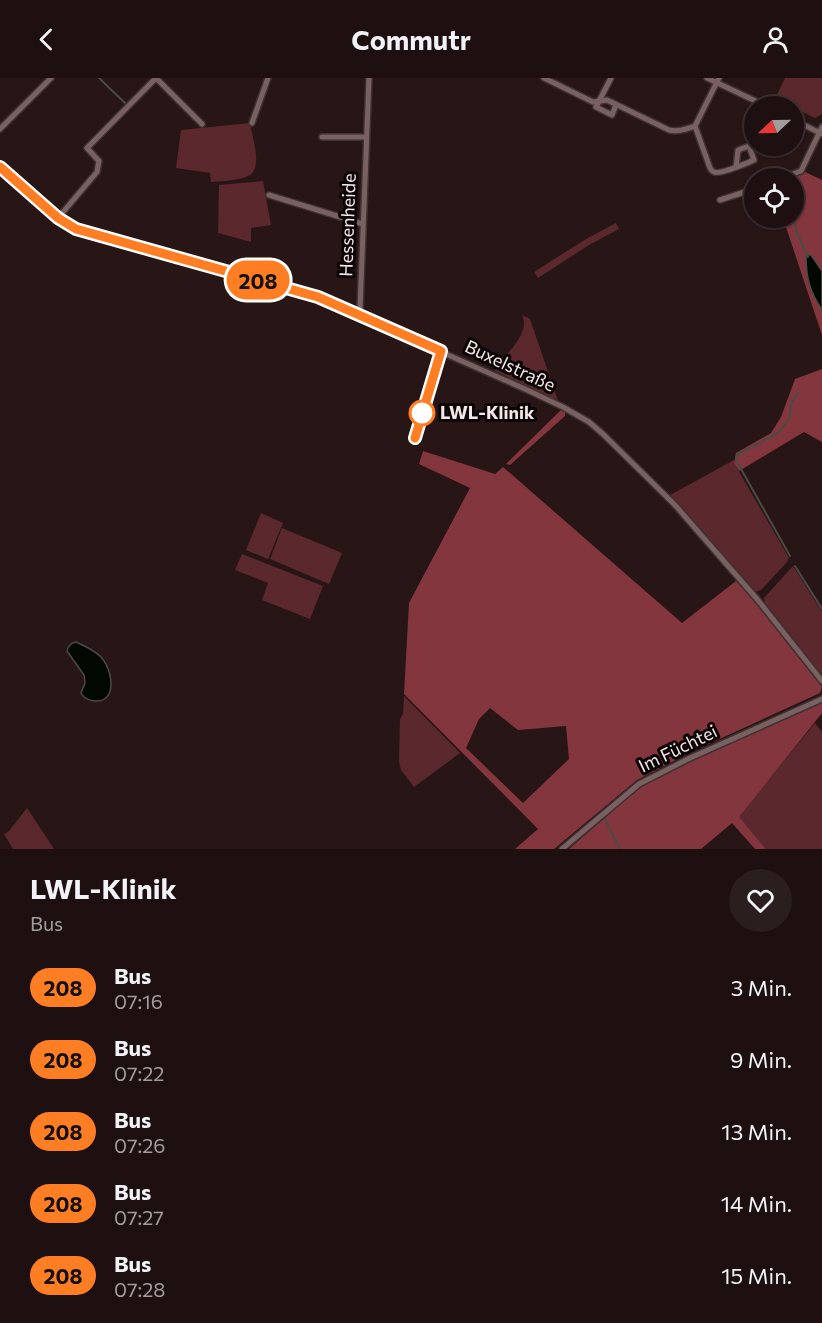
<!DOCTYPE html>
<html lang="de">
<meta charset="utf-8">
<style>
:root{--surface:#1e1011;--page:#2b1e1f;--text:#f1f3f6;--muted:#a19d9f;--line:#3c3031}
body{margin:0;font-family:Commissioner,sans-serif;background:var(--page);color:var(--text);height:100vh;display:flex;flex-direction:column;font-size:22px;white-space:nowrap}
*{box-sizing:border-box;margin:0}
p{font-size:20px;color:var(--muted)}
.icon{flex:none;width:33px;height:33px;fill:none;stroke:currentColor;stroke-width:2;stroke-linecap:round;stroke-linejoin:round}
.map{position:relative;height:771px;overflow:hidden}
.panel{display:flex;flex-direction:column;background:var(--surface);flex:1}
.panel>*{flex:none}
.badge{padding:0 12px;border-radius:20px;font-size:21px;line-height:39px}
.needle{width:39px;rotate:248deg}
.controls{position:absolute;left:744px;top:18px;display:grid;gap:12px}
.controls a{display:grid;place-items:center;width:60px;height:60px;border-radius:50%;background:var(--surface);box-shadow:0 2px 4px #0004,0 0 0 2px var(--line);font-size:30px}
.map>.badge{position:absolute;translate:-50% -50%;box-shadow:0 0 0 3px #fff}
.round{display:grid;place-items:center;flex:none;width:63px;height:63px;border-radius:32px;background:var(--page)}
.overview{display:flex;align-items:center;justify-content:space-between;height:102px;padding:0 30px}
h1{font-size:28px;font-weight:700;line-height:45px}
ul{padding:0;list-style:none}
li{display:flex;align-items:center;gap:18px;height:72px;padding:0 30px}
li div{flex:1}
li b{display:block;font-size:22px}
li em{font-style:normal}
li .badge{min-width:66px;font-weight:700;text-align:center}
header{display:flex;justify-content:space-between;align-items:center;height:78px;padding:0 30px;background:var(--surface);font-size:27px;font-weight:700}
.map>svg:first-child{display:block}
</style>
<header><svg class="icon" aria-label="back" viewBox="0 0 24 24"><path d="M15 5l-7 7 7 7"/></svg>Commutr<svg class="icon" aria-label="person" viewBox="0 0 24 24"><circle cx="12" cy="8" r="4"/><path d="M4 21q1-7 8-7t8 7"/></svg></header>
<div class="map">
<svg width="822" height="771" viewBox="0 0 822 771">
<rect width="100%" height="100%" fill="#281617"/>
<g fill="#5a282d">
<path d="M785 0H822V36L815 40 794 30V28H790L775 21Z"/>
<path d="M250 45C252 59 264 91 248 98 237 103 223 103 211 104L210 95 176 90 181 52Z"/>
<path d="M263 103 271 147 251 150V164L218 155 219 107Z"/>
<path d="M616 145 619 151 589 167 538 200 534 194 586 161Z"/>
<path d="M522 237 530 241 558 323 495 293V290C506 276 531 255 522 237Z"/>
<path d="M734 382V385L789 480 787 484 761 512 755 514 670 417Z"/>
<path d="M261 435 283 445 268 481 246 472Z"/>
<path d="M282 450 342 475 329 506 270 481Z"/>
<path d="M242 476 323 508 310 541 262 522 268 505 235 492Z"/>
<path d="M793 488 822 534V597L765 525 764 520Z"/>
<path d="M404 618 460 675 414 709 401 692 399 683 400 641 403 636Z"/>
<path d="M815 645 822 654V771H766L738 739Z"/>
<path d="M27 730 54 771H13L4 756 9 753Z"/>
</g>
<g fill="#84363e" fill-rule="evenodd">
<path d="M805 94 822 102V257L783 140H794V100H787Z"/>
<path d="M822 291V364L804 354 739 393 734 385 736 375 771 355 781 339 795 301Z"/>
<path d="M561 332 565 334V338L510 387 506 386Z"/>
<path d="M423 373 495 396 503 389 682 545 736 503 753 521 822 609 820 615 689 675 637 702 554 771H515L538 751 404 616 409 525 470 410 419 386ZM490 630 518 652 566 648 569 681 523 725 466 670 479 641Z"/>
<path d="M822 623V635L739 739 766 771H755L732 745 701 771H569L641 708 691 682Z"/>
</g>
<g fill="#000800" stroke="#4a4b45" stroke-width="1.5">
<path d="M808 177H811L822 193V232C810 214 806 200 806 178Z"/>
<path d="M76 564C85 568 94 572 101 579 109 588 114 605 109 616 103 627 86 624 81 615L85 605 84 597 67 573C68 567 71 565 76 564Z"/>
</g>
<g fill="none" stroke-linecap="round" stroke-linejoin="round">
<g stroke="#4a4b45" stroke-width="2">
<path d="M99 0 125 25"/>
<path d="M793 140 798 157 808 179"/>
<path d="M790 478 736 382V379L739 376 778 355 790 340 791 325 798 315"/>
<path d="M795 488 822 531"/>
<path d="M605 741 620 771"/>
</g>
<defs>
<g id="minor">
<path d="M156 0 202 46"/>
<path d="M544 0 593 24 607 22 669 52C679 54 686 51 695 48L719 0"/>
<path d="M611 0 596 29 612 37 616 27"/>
<path d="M707 0 766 28"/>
<path d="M794 42 822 56"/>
<path d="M252 45 268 0"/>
<path d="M695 48 710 90C711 92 712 93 714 94 720 97 747 85 754 82L749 68 738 72 736 89"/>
<path d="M0 51 51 0"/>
<path d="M322 59H366"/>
<path d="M0 89 58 140 77 151 317 219 525 311 563 329 589 344 603 356 675 427 757 521 822 603"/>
<path d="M782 100 801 93 822 49"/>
<path d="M269 117 363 146"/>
<path d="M720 122 754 111"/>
<path d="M58 140 97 94 99 83 87 70 156 0"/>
<path d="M357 236 360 231 369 0"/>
<path d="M562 771 639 706 690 680 822 621"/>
</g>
</defs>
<use href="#minor" stroke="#3e3131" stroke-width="8"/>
<use href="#minor" stroke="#796162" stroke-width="5"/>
</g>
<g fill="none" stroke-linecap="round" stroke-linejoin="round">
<defs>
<path id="line" d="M0 89 58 140 76 151 318 219 441 273 415 360"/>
</defs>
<use href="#line" stroke="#fff" stroke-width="14"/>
<use href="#line" stroke="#ff7d23" stroke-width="9"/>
</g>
<circle fill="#fff" stroke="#ff7d23" stroke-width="3" cx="422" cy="335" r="12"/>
<g text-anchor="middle" stroke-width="6" stroke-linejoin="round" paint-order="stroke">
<g font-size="18" fill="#f5e7e7" stroke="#0b0505">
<text transform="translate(348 147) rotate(-88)" y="6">Hessenheide</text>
<text transform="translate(510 288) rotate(25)" y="6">Buxelstraße</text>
<text transform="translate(678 671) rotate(-26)" y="6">Im Füchtei</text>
</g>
<g font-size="18" font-weight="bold" fill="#f5e7e7" stroke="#0b0505" text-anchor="start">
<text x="440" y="341">LWL-Klinik</text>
</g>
</g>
</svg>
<div class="controls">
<a><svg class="needle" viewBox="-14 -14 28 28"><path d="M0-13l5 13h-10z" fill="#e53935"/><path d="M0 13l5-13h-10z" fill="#a19d9f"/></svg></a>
<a><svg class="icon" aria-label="locate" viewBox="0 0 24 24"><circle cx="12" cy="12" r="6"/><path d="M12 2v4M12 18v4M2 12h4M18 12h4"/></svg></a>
</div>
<b class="badge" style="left:258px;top:202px;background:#ff7d23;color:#111">208</b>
</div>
<section class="panel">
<div class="overview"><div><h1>LWL-Klinik</h1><p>Bus</p></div><a class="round"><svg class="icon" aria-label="heart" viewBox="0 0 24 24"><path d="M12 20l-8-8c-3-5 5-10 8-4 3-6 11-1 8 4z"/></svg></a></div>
<ul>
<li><span class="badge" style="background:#ff7d23;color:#111">208</span><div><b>Bus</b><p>07:16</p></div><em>3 Min.</em></li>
<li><span class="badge" style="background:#ff7d23;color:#111">208</span><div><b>Bus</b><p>07:22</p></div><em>9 Min.</em></li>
<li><span class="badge" style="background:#ff7d23;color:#111">208</span><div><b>Bus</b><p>07:26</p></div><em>13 Min.</em></li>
<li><span class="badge" style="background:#ff7d23;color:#111">208</span><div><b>Bus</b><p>07:27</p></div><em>14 Min.</em></li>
<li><span class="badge" style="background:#ff7d23;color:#111">208</span><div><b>Bus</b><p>07:28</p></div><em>15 Min.</em></li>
</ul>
</section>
